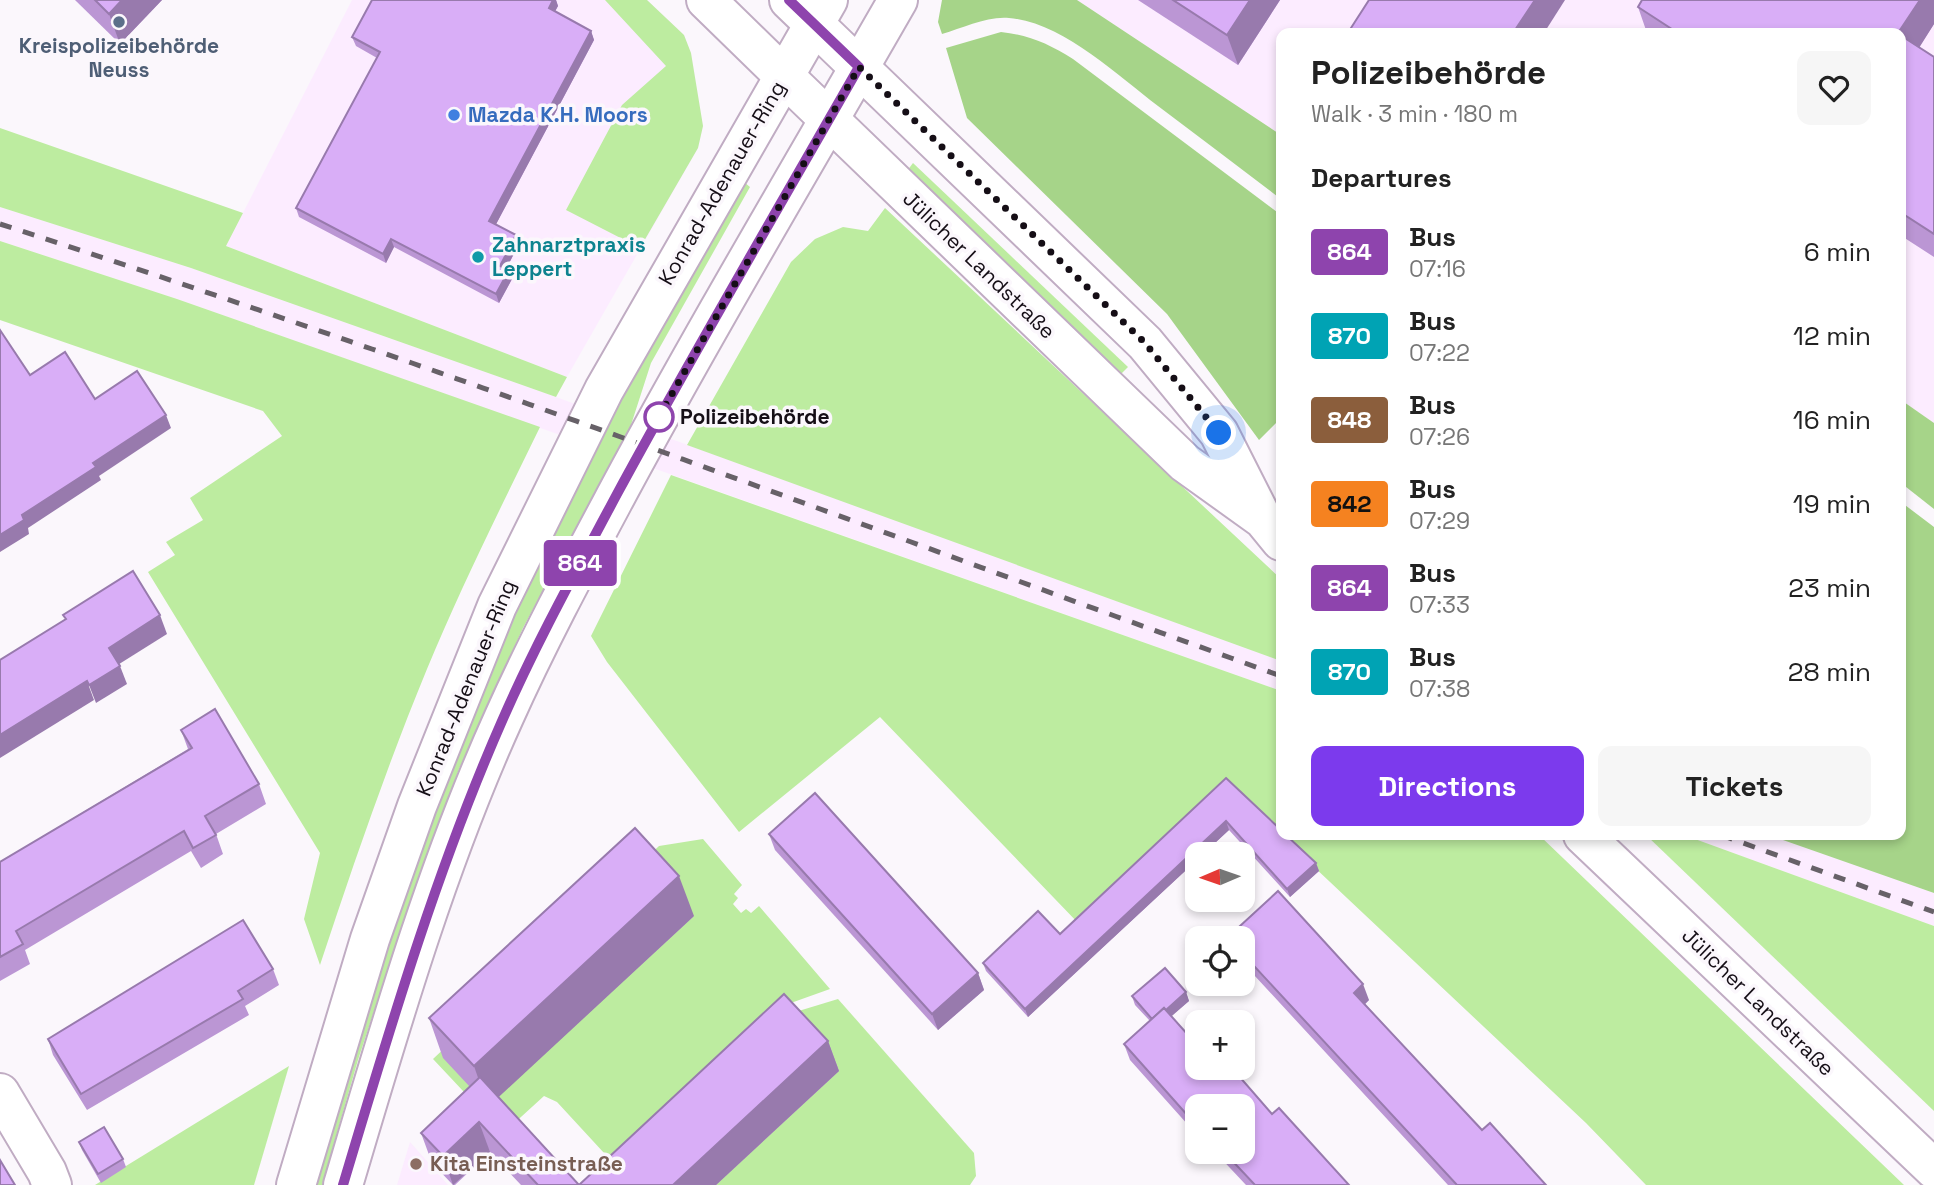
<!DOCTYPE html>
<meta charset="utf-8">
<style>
:root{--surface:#fff;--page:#f6f6f6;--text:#222;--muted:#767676;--accent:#7c3aed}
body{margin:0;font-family:"Space Grotesk",sans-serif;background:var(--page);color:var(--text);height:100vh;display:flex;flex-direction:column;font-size:26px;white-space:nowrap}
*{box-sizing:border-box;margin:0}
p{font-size:23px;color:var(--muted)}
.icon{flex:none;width:38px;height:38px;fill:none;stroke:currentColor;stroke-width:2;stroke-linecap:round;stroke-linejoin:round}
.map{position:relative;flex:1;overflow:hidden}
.details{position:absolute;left:1276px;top:28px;width:630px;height:812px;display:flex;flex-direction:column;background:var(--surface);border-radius:14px;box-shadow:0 4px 10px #0003}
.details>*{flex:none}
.badge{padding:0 14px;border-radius:5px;font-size:24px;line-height:46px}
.needle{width:46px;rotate:268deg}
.tools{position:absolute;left:1185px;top:842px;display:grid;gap:14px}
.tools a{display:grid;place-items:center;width:70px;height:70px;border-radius:14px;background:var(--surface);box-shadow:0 4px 10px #0003;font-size:35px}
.you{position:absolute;width:35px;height:35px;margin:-18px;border:5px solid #fff;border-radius:50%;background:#1a73e8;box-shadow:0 0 0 10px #1a73e833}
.map>.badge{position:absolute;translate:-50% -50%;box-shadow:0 0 0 4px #fff}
h2{padding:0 35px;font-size:26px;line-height:63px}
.round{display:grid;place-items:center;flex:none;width:74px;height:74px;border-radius:14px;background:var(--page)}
.headline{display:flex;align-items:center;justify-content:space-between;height:119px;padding:0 35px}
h1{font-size:33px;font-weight:600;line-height:52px}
.cta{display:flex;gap:14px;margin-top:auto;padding:14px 35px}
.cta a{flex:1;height:80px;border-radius:14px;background:var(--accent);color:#fff;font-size:28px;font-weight:600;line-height:80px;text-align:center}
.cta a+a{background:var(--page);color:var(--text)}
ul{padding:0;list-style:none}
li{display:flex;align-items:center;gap:21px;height:84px;padding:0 35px}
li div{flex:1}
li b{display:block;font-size:26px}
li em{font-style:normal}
li .badge{min-width:77px;font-weight:700;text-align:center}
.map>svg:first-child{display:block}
</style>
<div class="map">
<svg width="1934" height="1185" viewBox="0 0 1934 1185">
<rect width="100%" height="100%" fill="#fbf7fc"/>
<g fill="#fcecff">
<path d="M352 0H647L684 35 691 53 703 126 698 148 567 377 226 246Z"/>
<path d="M1077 0H1934V423L1901 400 1900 33H1281V135Z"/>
<path d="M0 207 191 268 556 397 1281 661V691L177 299 0 241Z"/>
<path d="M1684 835H1769L1934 893V926Z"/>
<path d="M410 1142 448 1185H397Z"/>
</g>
<g fill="#bdeca0">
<path d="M605 0H647L684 35 691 53 703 126 698 148 640 248 566 210 622 105 666 66Z"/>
<path d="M0 128 243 213 226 246 567 377 556 397 191 268 0 207Z"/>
<path d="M913 163 1128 367 1119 376 907 171Z"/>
<path d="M744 182 750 187 651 363 630 428 523 628 459 769 405 917 358 1060 322 1185H314C341 1097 366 1009 394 922 427 821 466 720 509 624 576 471 661 326 744 182Z"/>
<path d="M885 208 1281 579V661L687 445 791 262 815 239 843 227 868 231Z"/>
<path d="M0 241 177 299 540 427C501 507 461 587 427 669 387 766 353 865 320 965L304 919 320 853 148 572 175 555 166 542 203 520 190 498 282 436 263 411 0 320Z"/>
<path d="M671 475 1281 691V835H1539L1904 1185H1646L1586 1123 1229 787 1080 925 880 717 739 832 607 662 591 636Z"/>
<path d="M1646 835H1684L1934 926V1111Z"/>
<path d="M703 839 742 885 734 894 738 898 733 904 741 913 746 909 751 913 759 906 830 989 788 1004 616 1166 557 1102 544 1096 510 1127 495 1125 433 1059 659 846Z"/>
<path d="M838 999 974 1153 976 1176 970 1185H716L792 1013Z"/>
<path d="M289 1066 254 1185H95Z"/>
</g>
<g fill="#a6d489">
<path d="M942 0H1077L1281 135V199C1240 168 1199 137 1158 106 1117 75 1062 22 1009 18 987 16 963 28 942 34L938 22Z"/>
<path d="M1001 32C1029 35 1049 44 1073 59L1281 215V418L1259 440 1167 314 967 118 946 48Z"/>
<path d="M1901 400 1934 423V509L1901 483Z"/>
<path d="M1901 502 1934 527V893L1769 835H1900Z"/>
</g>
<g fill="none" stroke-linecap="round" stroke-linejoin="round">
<defs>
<path id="street" d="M0 1093 47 1172 52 1185"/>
<g id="secondary">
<path d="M706 0 783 75"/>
<path d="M789 0 814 24"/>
</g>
<g id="primary">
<path d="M814 24 1145 343 1219 433 1260 514"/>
<path d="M783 75 1185 463 1263 519 1281 541"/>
<path d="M1583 835 1934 1169"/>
<path d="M296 1185 370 939 417 806 497 606 604 390 828 0"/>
<path d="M343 1185C390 1027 436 867 504 717 539 639 580 563 620 488 709 323 805 162 898 0"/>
</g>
</defs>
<use href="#street" stroke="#c0acc3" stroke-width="42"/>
<use href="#secondary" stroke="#c0acc3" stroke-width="42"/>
<use href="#primary" stroke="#c0acc3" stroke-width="42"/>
<use href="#street" stroke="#fff" stroke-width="38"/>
<use href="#secondary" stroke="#fff" stroke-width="38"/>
<use href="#primary" stroke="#fff" stroke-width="38"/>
<g stroke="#676168" stroke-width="5" stroke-dasharray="12 12" stroke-linecap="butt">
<path d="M0 224C431 363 855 523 1281 676"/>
<path d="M1721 835 1934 912"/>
</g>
</g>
<g fill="#bb96d4">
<path d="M75 0H162L120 44Z"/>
<path d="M372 0H556L558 6 555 11 591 31 594 40 496 224 519 244 506 269 509 270 512 279 499 303 394 247 386 263 299 217 296 208 377 58 356 46 352 37Z"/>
<path d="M1138 0H1280L1238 65Z"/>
<path d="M1642 0H1934V24L1919 47 1934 57V257L1900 235V33H1647L1638 7Z"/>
<path d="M181 730 259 784 266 804 216 834 223 854 201 868 191 851 25 950 30 964 0 981V862L188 749Z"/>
<path d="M1226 778 1316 863 1319 871 1290 897 1229 830 1028 1017 986 971 983 963 1060 934Z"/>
<path d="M769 834 978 973 984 990 938 1030 775 850Z"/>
<path d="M694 916 498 1097 579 1185 828 1041 839 1071 716 1185H521L490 1152 455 1185H453L432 1163 421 1133 470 1087 443 1058 429 1018Z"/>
<path d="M1242 938 1369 1000 1365 1004 1482 1130 1546 1185H1448L1242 962Z"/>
<path d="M273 969 279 985 245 1006 249 1015 87 1110 53 1055 48 1039Z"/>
<path d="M1186 992 1189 1001 1171 1016 1197 1068 1272 1114 1349 1185H1246L1215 1152H1242L1197 1106V1135L1130 1060 1124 1044 1150 1021 1135 1005 1132 996Z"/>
<path d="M79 1142 123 1159 126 1167 101 1183 82 1150Z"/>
</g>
<g fill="#987aad">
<path d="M122 0H162L120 44 109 14Z"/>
<path d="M553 0H556L558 6 552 17 549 8Z"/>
<path d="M1250 0H1280L1238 65 1227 35Z"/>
<path d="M1535 0H1565L1544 33H1513Z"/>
<path d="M1920 0H1934V24L1909 64 1900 41V33H1898Z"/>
<path d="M591 31 594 40 493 230 489 221Z"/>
<path d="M516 235 519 244 503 275 500 266Z"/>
<path d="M391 239 394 247 386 263 383 254Z"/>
<path d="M509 270 512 279 499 303 496 294Z"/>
<path d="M166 415 171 428 99 476 101 480 28 528 29 534 0 552V535L22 515 93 463Z"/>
<path d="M160 615 167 634 116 666 109 648Z"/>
<path d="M120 666 127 684 96 703 89 685Z"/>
<path d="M87 681 94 700 0 758V735Z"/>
<path d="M1226 821 1229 830 1203 854H1197V860L1028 1017 1025 1009Z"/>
<path d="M1316 863 1319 871 1290 897 1287 889Z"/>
<path d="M679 876 694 916 488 1107 474 1066Z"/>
<path d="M978 973 984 990 938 1030 932 1014Z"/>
<path d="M1363 984 1369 1000 1360 1009 1354 993Z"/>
<path d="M1186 992 1189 1001 1157 1029 1154 1021Z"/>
<path d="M828 1041 839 1071 716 1185H673Z"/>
<path d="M479 1122 490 1152 453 1185 443 1156Z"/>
</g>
<g fill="#d9aef7" stroke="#987aad" stroke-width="2">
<path d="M95 0H122L109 14Z"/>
<path d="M372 0H553L549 8 591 31 489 221 516 235 500 266 509 270 496 294 391 239 383 254 296 208 380 52 352 37Z"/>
<path d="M1173 0H1250L1227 35Z"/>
<path d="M1369 0H1535L1513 33H1353L1349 31Z"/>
<path d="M1642 0H1920L1898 33H1678L1638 7Z"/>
<path d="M1900 35 1934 57V234L1900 212Z"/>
<path d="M0 330 30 375 65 352 95 399 137 371 166 415 93 463 96 467 22 515 24 520 0 535Z"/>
<path d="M133 571 160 615 109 648 120 666 89 685 87 681 0 735V660L66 619 63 615Z"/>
<path d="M215 709 259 784 205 816 216 835 193 848 184 831 16 931 23 944 0 957V862L192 748 181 730Z"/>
<path d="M1226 778 1281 830V835H1286L1316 863 1287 889 1226 821 1025 1009 983 963 1038 911 1060 934Z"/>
<path d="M815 793 978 973 932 1014 769 834Z"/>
<path d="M635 828 679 876 474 1066 429 1018Z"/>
<path d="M1278 891 1363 984 1354 993 1482 1130 1490 1123 1546 1185H1457L1242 953V938H1229L1228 937Z"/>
<path d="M243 920 273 969 238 991 243 999 81 1094 48 1039Z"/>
<path d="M1165 968 1186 992 1166 1010 1164 1008 1152 1019 1132 996Z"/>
<path d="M784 994 828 1041 673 1185H538L479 1122 443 1156 421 1133 480 1077 579 1185Z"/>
<path d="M1164 1008 1197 1045V1068H1232L1272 1114 1279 1108 1349 1185H1255L1224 1152H1242V1106H1197V1126L1124 1044Z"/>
<path d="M104 1127 123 1159 98 1174 79 1142Z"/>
<path d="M0 1160 15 1185H0Z"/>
</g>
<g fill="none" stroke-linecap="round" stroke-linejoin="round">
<defs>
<path id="line" d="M343 1185C390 1028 436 871 502 721 536 643 577 569 617 494 695 350 778 209 859 67L789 0"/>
</defs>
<use href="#line" stroke="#fff" stroke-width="16"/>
<use href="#line" stroke="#8e44ad" stroke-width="10"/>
<path stroke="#150e16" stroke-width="7" stroke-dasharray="0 12.6" d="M659 417 653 427 859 67 1145 343 1219 433"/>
</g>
<circle fill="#5c6f8a" stroke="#fbf7fc" stroke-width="2.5" cx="119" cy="22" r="7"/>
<circle fill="#3f7fe0" stroke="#fbf7fc" stroke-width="2.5" cx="454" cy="115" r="7"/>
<circle fill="#0f9aa8" stroke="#fbf7fc" stroke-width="2.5" cx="478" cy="257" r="7"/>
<circle fill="#fff" stroke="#8e44ad" stroke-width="3.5" cx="659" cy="417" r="14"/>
<circle fill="#8d6e63" stroke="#fbf7fc" stroke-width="2.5" cx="416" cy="1164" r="7"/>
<g text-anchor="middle" stroke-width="7" stroke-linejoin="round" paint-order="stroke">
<g font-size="21" font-weight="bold" fill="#4e5e75" stroke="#fbf7fc">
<text x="119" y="53">Kreispolizeibehörde<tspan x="119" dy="24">Neuss</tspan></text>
</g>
<g font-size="21" font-weight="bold" fill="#366cbe" stroke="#fbf7fc" text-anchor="start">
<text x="468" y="122">Mazda K.H. Moors</text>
</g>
<g font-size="21" fill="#150e16" stroke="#fbf7fc">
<text transform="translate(722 183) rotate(-60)" y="7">Konrad-Adenauer-Ring</text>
<text transform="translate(979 265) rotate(44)" y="7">Jülicher Landstraße</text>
<text transform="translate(466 688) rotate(-68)" y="7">Konrad-Adenauer-Ring</text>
<text transform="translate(1758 1002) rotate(44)" y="7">Jülicher Landstraße</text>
</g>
<g font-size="21" font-weight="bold" fill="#0d838f" stroke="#fbf7fc" text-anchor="start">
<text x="492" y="252">Zahnarztpraxis<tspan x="492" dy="24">Leppert</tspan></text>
</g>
<g font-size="21" font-weight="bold" fill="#150e16" stroke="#fbf7fc" text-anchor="start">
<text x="680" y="424">Polizeibehörde</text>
</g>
<g font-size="21" font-weight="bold" fill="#785e54" stroke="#fbf7fc" text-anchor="start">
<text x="430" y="1171">Kita Einsteinstraße</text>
</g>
</g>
</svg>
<div class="tools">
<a><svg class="needle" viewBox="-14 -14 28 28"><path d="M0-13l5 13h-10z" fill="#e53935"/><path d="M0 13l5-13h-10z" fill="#767676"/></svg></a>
<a><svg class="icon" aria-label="locate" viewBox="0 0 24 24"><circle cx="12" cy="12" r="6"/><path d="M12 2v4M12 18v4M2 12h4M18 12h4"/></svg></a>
<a>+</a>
<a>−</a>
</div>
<div class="you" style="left:1219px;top:433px"></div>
<b class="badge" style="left:580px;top:563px;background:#8e44ad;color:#fff">864</b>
<section class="details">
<div class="headline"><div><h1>Polizeibehörde</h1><p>Walk · 3 min · 180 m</p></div><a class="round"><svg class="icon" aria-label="heart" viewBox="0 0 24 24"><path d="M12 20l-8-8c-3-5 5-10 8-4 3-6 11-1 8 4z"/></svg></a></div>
<h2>Departures</h2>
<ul>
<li><span class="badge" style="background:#8e44ad;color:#fff">864</span><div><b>Bus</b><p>07:16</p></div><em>6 min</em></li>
<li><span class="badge" style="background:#00a3b4;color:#fff">870</span><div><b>Bus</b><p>07:22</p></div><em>12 min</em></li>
<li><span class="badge" style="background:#8b5e3c;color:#fff">848</span><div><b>Bus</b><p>07:26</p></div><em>16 min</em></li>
<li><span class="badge" style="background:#f58220;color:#111">842</span><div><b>Bus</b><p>07:29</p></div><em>19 min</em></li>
<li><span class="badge" style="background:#8e44ad;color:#fff">864</span><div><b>Bus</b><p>07:33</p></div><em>23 min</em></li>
<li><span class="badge" style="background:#00a3b4;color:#fff">870</span><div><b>Bus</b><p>07:38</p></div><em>28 min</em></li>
</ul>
<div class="cta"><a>Directions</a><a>Tickets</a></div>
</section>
</div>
